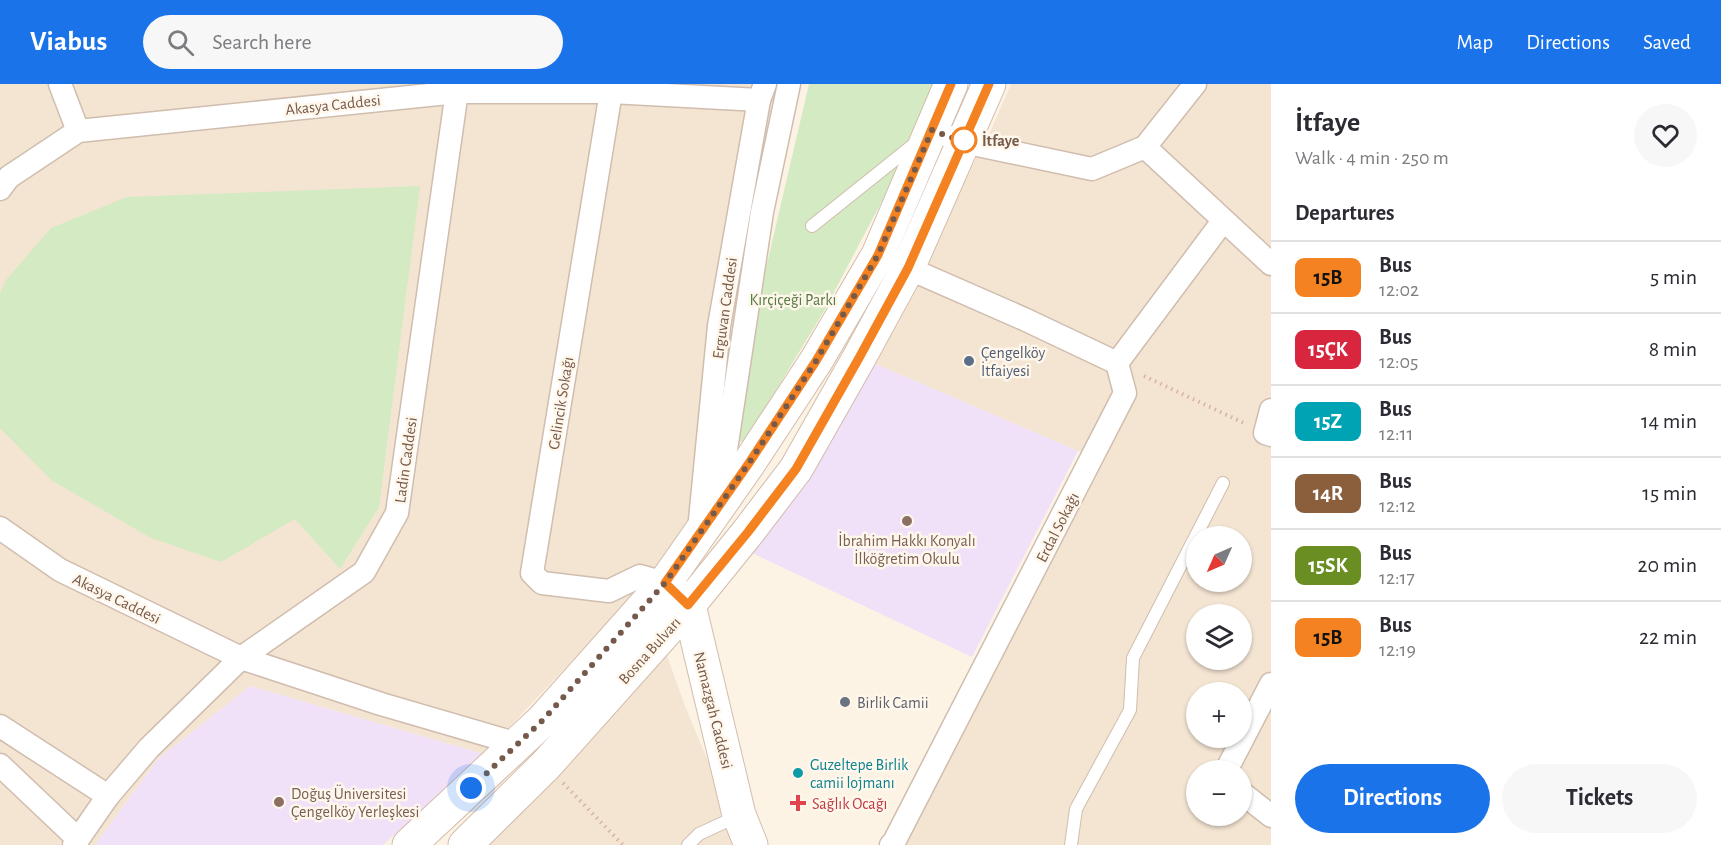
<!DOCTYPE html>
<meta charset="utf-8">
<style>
:root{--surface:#fff;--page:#f7f7f7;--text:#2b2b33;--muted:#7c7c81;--line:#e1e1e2;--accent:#1a73e8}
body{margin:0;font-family:"Alegreya Sans",sans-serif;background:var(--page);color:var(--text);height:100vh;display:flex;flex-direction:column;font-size:22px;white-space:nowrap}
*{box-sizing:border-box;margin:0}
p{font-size:20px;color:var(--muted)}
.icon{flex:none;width:33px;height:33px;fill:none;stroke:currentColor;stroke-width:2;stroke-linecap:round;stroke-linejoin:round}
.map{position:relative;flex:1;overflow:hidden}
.sheet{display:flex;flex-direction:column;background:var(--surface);width:450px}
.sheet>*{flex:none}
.badge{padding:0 12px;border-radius:9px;font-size:21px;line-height:39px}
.needle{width:39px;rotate:225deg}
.tools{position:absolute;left:1186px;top:442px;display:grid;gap:12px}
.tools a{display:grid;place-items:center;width:66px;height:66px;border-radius:50%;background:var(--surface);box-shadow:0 2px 4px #0004;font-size:30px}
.you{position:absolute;width:30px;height:30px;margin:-15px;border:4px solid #fff;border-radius:50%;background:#1a73e8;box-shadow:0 0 0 9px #1a73e833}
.map>.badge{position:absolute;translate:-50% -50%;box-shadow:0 0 0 3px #fff}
h2{padding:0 24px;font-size:22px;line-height:54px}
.round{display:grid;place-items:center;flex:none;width:63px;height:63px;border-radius:32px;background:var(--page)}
.headline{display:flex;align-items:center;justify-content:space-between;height:102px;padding:0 24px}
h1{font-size:28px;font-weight:600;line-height:45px}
.action{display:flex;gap:12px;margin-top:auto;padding:12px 24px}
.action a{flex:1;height:69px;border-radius:36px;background:var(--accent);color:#fff;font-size:24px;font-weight:600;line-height:69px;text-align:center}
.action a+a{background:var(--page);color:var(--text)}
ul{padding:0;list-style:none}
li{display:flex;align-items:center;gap:18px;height:72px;padding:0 24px;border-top:2px solid var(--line)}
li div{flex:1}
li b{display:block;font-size:22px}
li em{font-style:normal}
li .badge{min-width:66px;font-weight:700;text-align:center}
header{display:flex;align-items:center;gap:36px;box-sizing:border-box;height:84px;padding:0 30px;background:var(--accent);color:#fff}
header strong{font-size:28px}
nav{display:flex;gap:33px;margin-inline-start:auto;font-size:21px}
.search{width:420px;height:54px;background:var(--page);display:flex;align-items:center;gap:15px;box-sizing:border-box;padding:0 21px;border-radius:33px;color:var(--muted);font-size:22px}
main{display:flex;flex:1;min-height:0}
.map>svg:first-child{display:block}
</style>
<header>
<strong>Viabus</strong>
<div class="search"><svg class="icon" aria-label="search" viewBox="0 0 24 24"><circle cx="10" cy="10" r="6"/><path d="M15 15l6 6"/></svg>Search here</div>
<nav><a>Map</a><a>Directions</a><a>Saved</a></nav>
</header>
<main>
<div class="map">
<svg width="1271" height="761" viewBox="0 0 1271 761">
<rect width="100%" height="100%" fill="#fcf3e5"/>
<g fill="#f4e5d3" fill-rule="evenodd">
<path d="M0 0H777L687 455 484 670 250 602 158 675 95 761H0Z"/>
<path d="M1011 0H1271V761H904L1108 370 1078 367 871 278 991 46ZM1197 453H1242V498H1197ZM1197 531H1242V576H1197ZM1197 609H1242V654H1197ZM1197 687H1242V732H1197Z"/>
<path d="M665 566 685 622 743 761H485Z"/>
</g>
<g fill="#f0e1f9">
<path d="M871 278 1078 367 972 573 750 468Z"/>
<path d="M250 602 484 670 383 761H95L158 675Z"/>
</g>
<g fill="#d3eac3">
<path d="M809 0H934L893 96 824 227 745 357 738 358 737 308Z"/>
<path d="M420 102 379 423 340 485 295 435 221 478 151 454 51 396 0 344V209L6 196 51 144 127 113Z"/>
</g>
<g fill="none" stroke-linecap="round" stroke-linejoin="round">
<defs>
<g id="lane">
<path d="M812 142 917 58"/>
<path d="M688 761 699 750 738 732"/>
<path d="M1071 761 1076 725 1130 626 1133 574 1223 399"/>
</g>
<g id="street">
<path d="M60 0 78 47"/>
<path d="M611 8 532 489 542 499 609 507 640 492 665 499"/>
<path d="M950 53 963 58 1092 85 1145 63 1195 0"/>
<path d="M1145 63 1271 180"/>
<path d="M0 105 9 93 78 47 458 8H611L759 16"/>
<path d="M894 178 1024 235 1117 279"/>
<path d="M1271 326 1265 349 1271 351"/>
<path d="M718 418 762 128 789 0"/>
<path d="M0 444 60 486 241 574 381 620 518 660"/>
<path d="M699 446 719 242 759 16 765 0"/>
<path d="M0 642 108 712"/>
<path d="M0 681 78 755"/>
<path d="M1226 687 1271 600"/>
<path d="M1242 709 1271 732"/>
<path d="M74 761 108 712 149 664 241 574 364 488 397 429 458 0"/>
<path d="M891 761 894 758 1125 309 1117 279 1223 137"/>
</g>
<g id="secondary">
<path d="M677 511 689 521 739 731 751 761"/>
<path d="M409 761 543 636 665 499 749 379 816 277 878 171 951 0"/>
<path d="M465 761 546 681 689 521 748 448 796 385 859 274 908 184 989 0"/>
</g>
</defs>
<use href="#lane" stroke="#d0bdae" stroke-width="14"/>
<use href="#street" stroke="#d0bdae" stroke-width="25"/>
<use href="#secondary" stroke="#d3bcab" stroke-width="35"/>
<g stroke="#d7b49f" stroke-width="4" stroke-dasharray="1.5 4.5" stroke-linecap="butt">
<path d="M1144 292 1246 340"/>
<path d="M563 699 623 761"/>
</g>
<use href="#lane" stroke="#fff" stroke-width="12"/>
<use href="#street" stroke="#fff" stroke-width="22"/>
<use href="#secondary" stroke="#fff" stroke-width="33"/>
</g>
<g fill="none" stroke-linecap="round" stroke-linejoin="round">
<defs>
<path id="line" d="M951 0 878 171 816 277 749 379 665 499 688 521 748 448 796 385 859 274 908 184 989 0"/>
</defs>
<use href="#line" stroke="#fff" stroke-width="14"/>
<use href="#line" stroke="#f58220" stroke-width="9"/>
<path stroke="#75594a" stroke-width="6" stroke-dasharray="0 10.8" d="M471 704 543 636 665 499 749 379 816 277 878 171 932 46 963 58 964 56"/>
</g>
<circle fill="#fff" stroke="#f58220" stroke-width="3" cx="964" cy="56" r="12"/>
<circle fill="#5c6f8a" stroke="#fff7eb" stroke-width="2" cx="969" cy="277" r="6"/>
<g fill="#8d6e63" stroke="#fff7eb" stroke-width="2">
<circle cx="907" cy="437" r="6"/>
<circle cx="279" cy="718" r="6"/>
</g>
<circle fill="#6b7280" stroke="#fff7eb" stroke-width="2" cx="845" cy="618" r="6"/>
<circle fill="#0f9aa8" stroke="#fff7eb" stroke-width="2" cx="798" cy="689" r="6"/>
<path fill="#e0444e" stroke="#fff7eb" stroke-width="2" d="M795 710h6v6h6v6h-6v6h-6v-6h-6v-6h6z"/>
<g text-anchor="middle" stroke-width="5" stroke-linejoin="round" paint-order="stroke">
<g font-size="16" fill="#75594a" stroke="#fff7eb">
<text transform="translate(333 20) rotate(-6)" y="6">Akasya Caddesi</text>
<text transform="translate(724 224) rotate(-82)" y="6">Erguvan Caddesi</text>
<text transform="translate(560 319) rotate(-81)" y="6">Gelincik Sokağı</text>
<text transform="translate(405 376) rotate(-82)" y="6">Ladin Caddesi</text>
<text transform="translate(1057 443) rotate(-63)" y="6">Erdal Sokağı</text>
<text transform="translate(117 514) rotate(26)" y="6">Akasya Caddesi</text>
<text transform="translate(649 566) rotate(-48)" y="6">Bosna Bulvarı</text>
<text transform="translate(714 626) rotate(76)" y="6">Namazgah Caddesi</text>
</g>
<g font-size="16" font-weight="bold" fill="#75594a" stroke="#fff7eb" text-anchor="start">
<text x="982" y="62">İtfaye</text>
</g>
<g font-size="16" fill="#537b42" stroke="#fff7eb">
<text x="793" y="221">Kırçiçeği Parkı</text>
</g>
<g font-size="16" fill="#4e5e75" stroke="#fff7eb" text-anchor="start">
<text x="981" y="274">Çengelköy<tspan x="981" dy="18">İtfaiyesi</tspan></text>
</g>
<g font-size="16" fill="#785e54" stroke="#fff7eb">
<text x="907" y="462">İbrahim Hakkı Konyalı<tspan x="907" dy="18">İlköğretim Okulu</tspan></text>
<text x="291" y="715" text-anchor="start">Doğuş Üniversitesi<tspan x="291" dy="18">Çengelköy Yerleşkesi</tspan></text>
</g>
<g font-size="16" fill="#5b616d" stroke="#fff7eb" text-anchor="start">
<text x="857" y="624">Birlik Camii</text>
</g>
<g font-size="16" fill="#0d838f" stroke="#fff7eb" text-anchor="start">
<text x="810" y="686">Guzeltepe Birlik<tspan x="810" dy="18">camii lojmanı</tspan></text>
</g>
<g font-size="16" fill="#be3a42" stroke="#fff7eb" text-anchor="start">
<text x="812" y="725">Sağlık Ocağı</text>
</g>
</g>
</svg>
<div class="tools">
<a><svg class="needle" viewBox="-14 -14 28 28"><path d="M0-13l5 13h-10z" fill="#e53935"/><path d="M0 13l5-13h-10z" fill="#7c7c81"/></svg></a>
<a><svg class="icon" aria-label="layers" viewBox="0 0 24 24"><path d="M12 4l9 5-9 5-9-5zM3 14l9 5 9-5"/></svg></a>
<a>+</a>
<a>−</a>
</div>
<div class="you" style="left:471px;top:704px"></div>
</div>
<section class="sheet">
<div class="headline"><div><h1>İtfaye</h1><p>Walk · 4 min · 250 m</p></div><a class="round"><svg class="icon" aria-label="heart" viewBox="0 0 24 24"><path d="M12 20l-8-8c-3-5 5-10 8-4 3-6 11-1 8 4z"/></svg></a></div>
<h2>Departures</h2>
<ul>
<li><span class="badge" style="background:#f58220;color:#111">15B</span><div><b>Bus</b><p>12:02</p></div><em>5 min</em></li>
<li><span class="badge" style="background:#d7263d;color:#fff">15ÇK</span><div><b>Bus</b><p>12:05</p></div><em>8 min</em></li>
<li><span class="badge" style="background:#00a3b4;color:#fff">15Z</span><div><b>Bus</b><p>12:11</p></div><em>14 min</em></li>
<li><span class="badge" style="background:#8b5e3c;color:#fff">14R</span><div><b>Bus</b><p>12:12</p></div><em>15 min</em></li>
<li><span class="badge" style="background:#6b8e23;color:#fff">15SK</span><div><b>Bus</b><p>12:17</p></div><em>20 min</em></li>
<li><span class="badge" style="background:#f58220;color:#111">15B</span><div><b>Bus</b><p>12:19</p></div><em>22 min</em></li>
</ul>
<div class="action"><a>Directions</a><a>Tickets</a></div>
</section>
</main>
